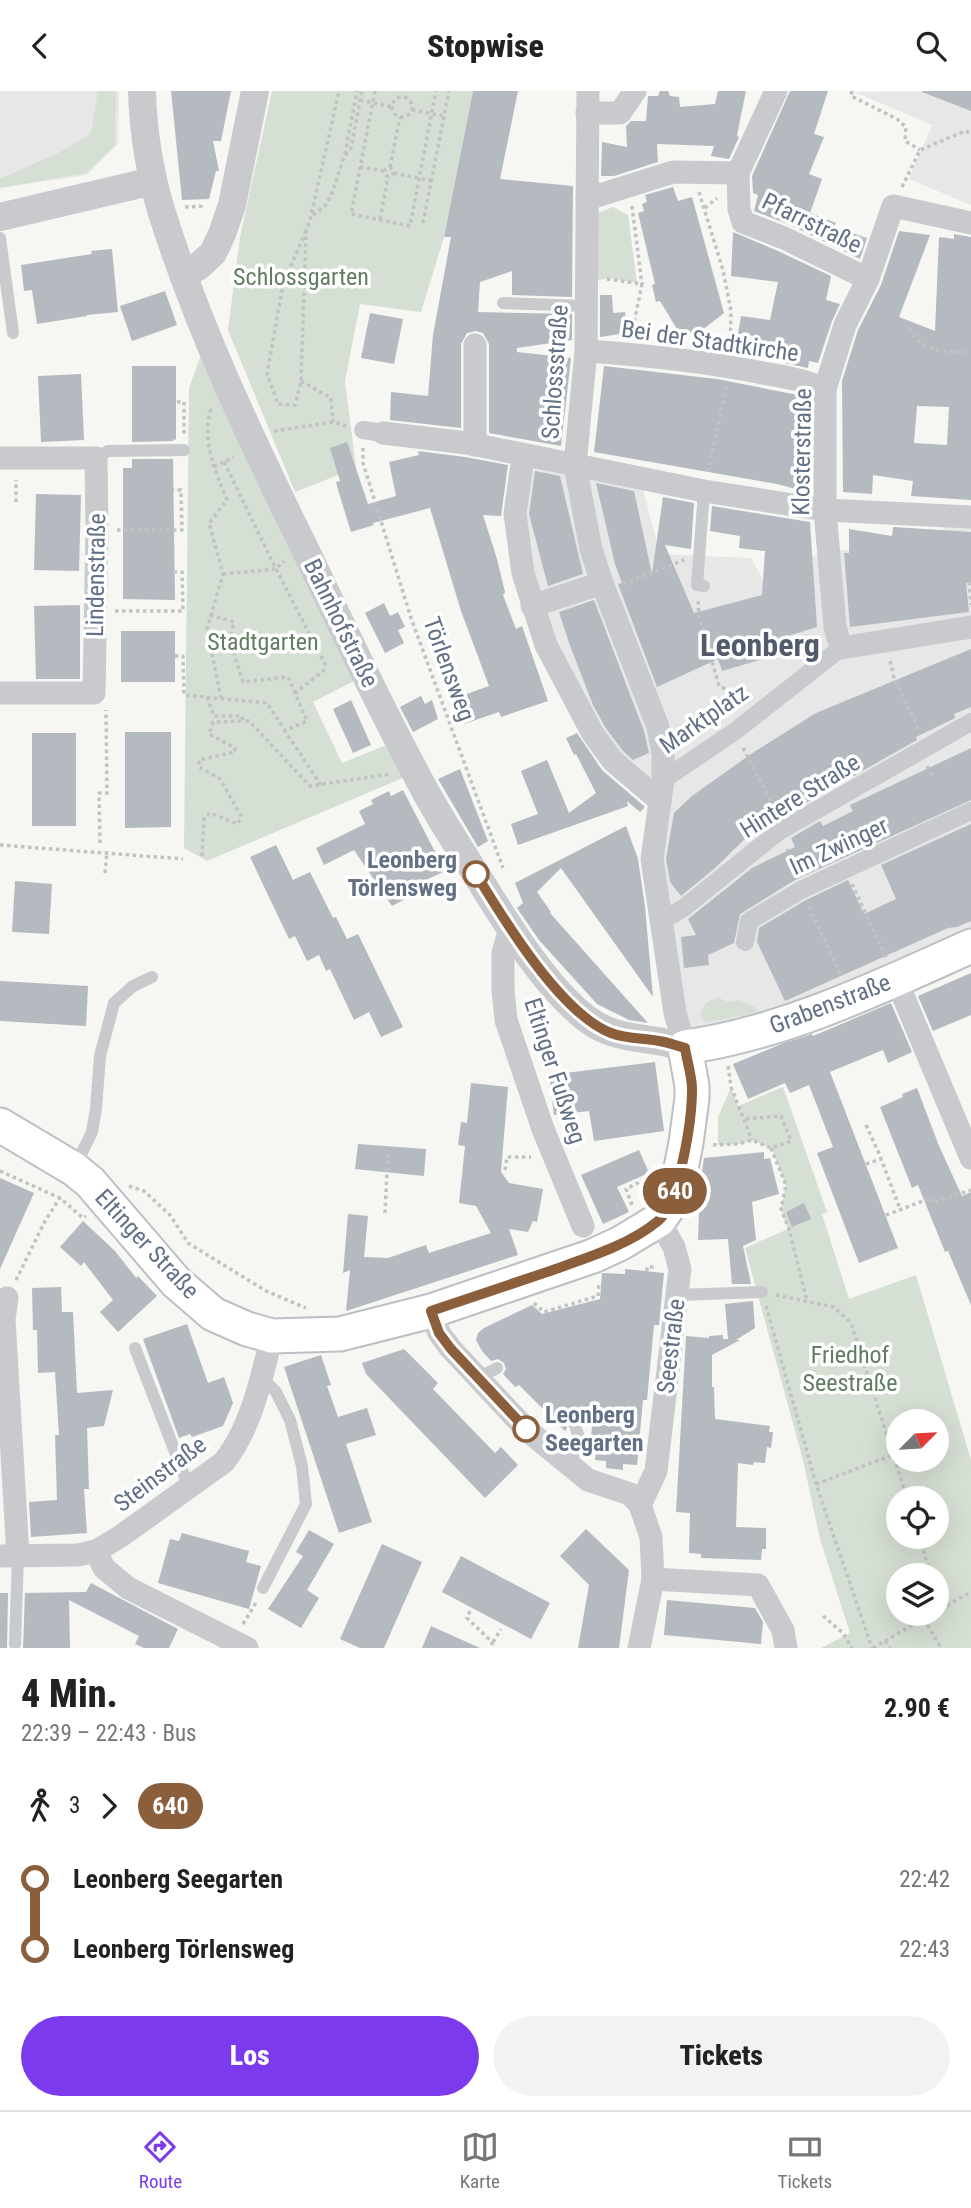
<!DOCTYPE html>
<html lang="de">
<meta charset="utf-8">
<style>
:root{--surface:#fff;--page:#f2f2f2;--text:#222;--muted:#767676;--line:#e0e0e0;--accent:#7c3aed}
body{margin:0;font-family:"Roboto Condensed",sans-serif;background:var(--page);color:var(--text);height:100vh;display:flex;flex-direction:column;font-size:26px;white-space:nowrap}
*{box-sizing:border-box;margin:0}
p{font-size:23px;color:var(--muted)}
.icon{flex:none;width:38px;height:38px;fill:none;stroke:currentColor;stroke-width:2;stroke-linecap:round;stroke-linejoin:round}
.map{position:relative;height:1557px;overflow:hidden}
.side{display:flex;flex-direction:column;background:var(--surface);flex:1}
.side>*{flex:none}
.badge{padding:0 14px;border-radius:23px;font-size:24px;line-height:46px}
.needle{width:46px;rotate:66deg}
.buttons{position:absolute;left:886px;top:1318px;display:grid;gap:14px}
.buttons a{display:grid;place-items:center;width:63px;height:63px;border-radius:50%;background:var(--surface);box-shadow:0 7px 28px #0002;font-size:35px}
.map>.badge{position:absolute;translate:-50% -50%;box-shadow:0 0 0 4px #fff}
.legs{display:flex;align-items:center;gap:10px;height:77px;padding:0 21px;font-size:23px}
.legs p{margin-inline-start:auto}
.summary{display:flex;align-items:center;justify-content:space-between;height:119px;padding:0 21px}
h1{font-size:38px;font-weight:800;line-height:52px}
.cta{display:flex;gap:14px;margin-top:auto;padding:14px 21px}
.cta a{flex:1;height:80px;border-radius:42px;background:var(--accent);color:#fff;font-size:28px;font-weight:800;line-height:80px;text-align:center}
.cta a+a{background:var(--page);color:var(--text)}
ul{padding:0 21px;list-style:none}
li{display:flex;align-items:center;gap:24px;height:70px;font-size:26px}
li i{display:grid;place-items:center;width:10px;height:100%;margin:0 9px;background:currentColor}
li i::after{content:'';width:18px;height:18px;margin:-9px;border:5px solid;border-radius:50%;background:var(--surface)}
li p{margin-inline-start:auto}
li:first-child i{background:linear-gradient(#0000 50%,currentColor 0)}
li:last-child i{background:linear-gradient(currentColor 50%,#0000 0)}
header{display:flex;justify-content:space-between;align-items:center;height:91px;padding:0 21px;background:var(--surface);font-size:32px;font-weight:800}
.dock{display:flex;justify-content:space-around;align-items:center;height:98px;border-top:2px solid var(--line);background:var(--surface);font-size:19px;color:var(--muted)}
.dock a{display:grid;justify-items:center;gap:4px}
.dock .on{color:var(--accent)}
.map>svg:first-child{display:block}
</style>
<header><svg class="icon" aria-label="back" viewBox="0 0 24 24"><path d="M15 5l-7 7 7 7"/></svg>Stopwise<svg class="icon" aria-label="search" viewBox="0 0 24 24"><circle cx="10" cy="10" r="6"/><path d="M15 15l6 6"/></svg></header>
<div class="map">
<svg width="971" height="1557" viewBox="0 0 971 1557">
<rect width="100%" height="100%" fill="#f6f6f2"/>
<g fill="#e6e7e6">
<path d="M0 0H119L118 53 87 84 0 97Z"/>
<path d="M971 0V114L909 88 932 34 855 1Z"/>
<path d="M517 375 638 380 660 463 751 467 766 494 790 472 835 459H884L945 467 943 430 971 433V855L737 958 666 932 649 782 665 727 568 616 527 474Z"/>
</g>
<g fill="#d6dfd3" fill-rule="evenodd">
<path d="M98 0H116L115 54 86 82 0 97V88L58 62 91 43Z"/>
<path d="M272 0H473L444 146 421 221 360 213 345 290 356 377 295 401 228 239 240 146Z"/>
<path d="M613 116 628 124 637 192 610 187 598 189V122Z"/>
<path d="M207 247 366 584 313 611 342 672 389 653 405 686 207 770 184 757 189 297Z"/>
<path d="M718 906C725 911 730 912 738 909L756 917 757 921 707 932 700 926C701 914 707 910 718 906Z"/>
<path d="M731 996 738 1015 783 996 827 1121 822 1123 849 1208 916 1184 971 1369V1557H821L850 1542 820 1448 803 1369 745 1157 788 1138 781 1118 786 1094 771 1057 752 1049 739 1053 718 1054V1026ZM898 1330H936V1368H898ZM898 1407H936V1446H898ZM898 1484H936V1522H898Z"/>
</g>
<g fill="#b4bac0" fill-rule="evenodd">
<path d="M171 0H231L221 50H213L219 80H216L209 108 182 109Z"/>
<path d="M473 0H518L500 88 573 95 572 206 512 204V180L480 191 478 221 572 223V249L517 257V261L571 267 561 355 489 342V253L483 242 476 240 467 242 461 253V337L390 329 391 301 428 305 433 244 451 146H444Z"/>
<path d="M660 0H668L670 5 679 6 680 16 715 13 718 0H746L740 29 737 45 739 46 729 68 711 65 714 55 657 53 658 71 614 85H601L602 51 627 56 626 35 631 30H646L648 5H658Z"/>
<path d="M790 0H828L814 43 824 46 809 83 822 88 810 122 836 132 834 136 867 147 860 168 790 134 754 120 758 104 753 102 752 85Z"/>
<path d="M922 0H971V20L922 1Z"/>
<path d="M673 96 678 110 692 106 724 222 697 243 677 238 660 210 656 211 652 194 655 193 638 122 644 120 642 113 647 111 645 104Z"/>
<path d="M899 140 930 144 899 226 935 240 939 146 954 148V143L971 146V409L911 405 913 390 873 384 872 403 843 401 842 290 858 239 881 194ZM917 315 949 316 947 354 914 352Z"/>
<path d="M733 141 778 160 831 185 826 209 840 213 832 230 818 272 809 270 808 277 751 265 754 245 738 243 741 225 770 229 778 191 731 185Z"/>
<path d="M112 158 118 221 87 224V225L37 233 32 199 24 200 21 174 92 163 91 160Z"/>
<path d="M165 200 177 234 132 250 120 215Z"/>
<path d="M600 204H612L613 222 625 221 627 242 600 246Z"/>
<path d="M370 222 403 228 394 273 361 267Z"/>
<path d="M132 275H176V349L174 348 173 350 132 351Z"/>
<path d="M604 275 717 288 808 306 807 401 777 393 594 361Z"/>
<path d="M81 283 84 349 41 351 38 285Z"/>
<path d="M347 351 368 413 396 405 389 371 419 364 418 360 465 366 508 374 501 425 483 424 497 468 505 501 503 504 516 538 522 535 548 610 501 626 499 621 464 633 458 617 467 614 464 604 489 595 461 520 430 417 373 432 374 434 351 441 339 402 336 391 340 390 330 357Z"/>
<path d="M132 368H173L175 509 123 508V377H132Z"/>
<path d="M535 380 560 385 583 483 548 495 529 423Z"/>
<path d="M596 392 634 400 652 483 663 406 694 412 691 458 665 454 694 522 762 504 765 460 739 457 740 445 710 440 712 415 810 431 817 536 759 554 763 568 722 580 718 568 657 596 618 493 622 492 615 473Z"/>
<path d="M36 403 81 404 79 480 34 479Z"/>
<path d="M893 436 971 441V491L966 492 969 521 850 536 844 462H849V438L892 445Z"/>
<path d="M594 509 644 640 649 662 633 669 623 660 605 636 593 614 569 552 559 521Z"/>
<path d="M384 512 390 525 398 521 405 536 398 539 404 552 385 562 365 522Z"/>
<path d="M80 514V588H36L34 515Z"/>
<rect x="121" y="540" width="54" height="51"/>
<path d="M971 558V616L954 623 955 627 916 646 917 649 841 692 840 690 810 706 811 709 781 726 780 724 753 740 714 778 681 805 670 791 666 768 674 722 692 705 751 663 816 622Z"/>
<path d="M421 605 425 613 432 609 438 628 413 641 400 616Z"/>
<path d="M351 609 371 654 353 662 333 618Z"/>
<path d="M125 641H171V736L125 737Z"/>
<rect x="32" y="642" width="44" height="93"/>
<path d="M577 642 602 679 645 716 640 721 627 710 628 715 518 754 511 733 538 723 521 680 547 669 569 722 596 702 576 663 574 664 566 647Z"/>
<path d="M971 657V709L795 789 740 823 734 852 708 864 709 874 684 877 681 846 696 844 688 828 752 777 795 756 791 747 820 730 823 735 853 720 850 714Z"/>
<path d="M460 678 488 750 478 756 438 688Z"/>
<path d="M403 699 445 780 409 797 404 802 407 807 392 815 354 759 324 774 316 757 365 733 359 720 373 713 371 709 389 700 391 705Z"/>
<path d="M971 733V830L957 836 948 837 785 910 757 851 759 837 806 809 848 789 864 823 896 808 881 774Z"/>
<path d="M626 735 638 768 645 816 653 906 561 777 537 801 551 821 550 822 648 932 629 929 597 913 539 849 517 817 523 812 515 792Z"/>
<path d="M276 754 293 789 310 781 333 827 336 826 347 848 358 843 403 936 381 946 369 921 354 929 330 878 326 880 319 864 307 870 295 845 289 848 250 766Z"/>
<path d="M15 790 52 793 49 843 12 841Z"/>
<path d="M971 882V924L933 940 918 905Z"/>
<path d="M0 890 88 895 86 935 0 930Z"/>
<path d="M891 912 912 961 888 972 883 959 830 981 898 1157 859 1172 817 1062 833 1056 809 994 790 1002 785 992 748 1008 733 973 784 952 812 943 813 945Z"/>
<path d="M655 971 664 1040 594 1050 589 1020 554 1024 549 984Z"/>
<path d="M471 992 508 996 501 1081 509 1092 543 1098 537 1131 533 1130 528 1141 509 1138 518 1164 346 1220 350 1179 343 1182 348 1123 368 1125 364 1166 388 1167 426 1154 429 1162 491 1142 476 1115 459 1112 465 1055 458 1054 461 1031 467 1032Z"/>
<path d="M917 997 939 1055 962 1105 971 1101V1214L948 1160 945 1161 918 1094 912 1097 880 1016 903 1006 902 1003Z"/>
<path d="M358 1053 426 1058 424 1085 355 1078Z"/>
<path d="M639 1059 649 1082 617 1096 629 1121 603 1133 581 1084Z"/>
<path d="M764 1061V1068L770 1067 779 1103 752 1111 756 1149 743 1155 751 1193H732L728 1148 698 1149 700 1094 704 1067Z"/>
<path d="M0 1087 34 1102 0 1178Z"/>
<path d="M804 1112 811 1128 792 1136 786 1121Z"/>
<path d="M83 1130 115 1160 136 1187 138 1185 157 1205 118 1241 100 1221 113 1209 84 1171 81 1175 60 1156Z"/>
<path d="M625 1178 664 1182 659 1234H654L647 1309H643L637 1374 623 1373V1379L606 1377V1370L595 1369 597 1355 590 1354 595 1309 580 1325 575 1322 568 1325 565 1330 567 1338 565 1340 519 1294 515 1296 503 1283 506 1278 504 1272 498 1268 491 1270 482 1260 476 1249 478 1242 484 1237 532 1214 542 1223 600 1208 602 1182 625 1183Z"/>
<path d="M61 1196 62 1221H73L77 1302 113 1299 104 1335 87 1337 89 1398H84L87 1442 31 1446 29 1411 57 1409 55 1344H59L55 1281 38 1282 37 1239H33L32 1197Z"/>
<path d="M753 1210 755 1237 736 1249H740L712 1264V1296H714L715 1328 770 1335 769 1341H773L771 1357 767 1356 765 1372 754 1371 753 1374 738 1372 736 1436 766 1437V1458H762L761 1469 701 1467V1463L689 1462 690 1422 676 1421 686 1245 709 1247V1245L723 1244V1248H728L725 1213Z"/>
<path d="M187 1233 208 1292 224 1286 233 1312 223 1335 192 1346 190 1343 179 1347 143 1248Z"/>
<path d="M404 1258 438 1292 433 1298 495 1362 501 1356 518 1374 485 1407 366 1283 362 1272Z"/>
<path d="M321 1264 331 1294 327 1295 338 1326 367 1317 376 1344 346 1353 372 1431 339 1442 284 1276Z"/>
<path d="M586 1438 629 1479 619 1557H578L589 1494 560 1465Z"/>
<path d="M309 1439 334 1453 307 1499 319 1507 301 1537 268 1518 303 1465 296 1461Z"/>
<path d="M182 1442 249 1460 246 1471 261 1475 249 1518 158 1492 170 1448 179 1450Z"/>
<path d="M382 1453 422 1471 384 1557H360L340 1548Z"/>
<path d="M461 1465 550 1512 531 1548 442 1501Z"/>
<path d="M91 1492 178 1538 169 1557H144L135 1553 139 1545 69 1509 70 1557H23L25 1502 86 1501Z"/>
<path d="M0 1502H8L7 1557H0Z"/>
<path d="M667 1509 755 1517 763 1531 761 1553 664 1544Z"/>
<path d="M431 1535 480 1557H422Z"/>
</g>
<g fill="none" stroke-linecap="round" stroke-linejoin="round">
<defs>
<path id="secondary" d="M0 1034 74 1078 90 1091 176 1191 213 1223 247 1238 272 1245 340 1243 431 1220 593 1165 621 1152 659 1129 669 1115 677 1097 686 1052 692 1007V995L685 956C782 943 882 895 971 855"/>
</defs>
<use href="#secondary" stroke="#bcbfc4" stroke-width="37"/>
<g stroke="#c0c2c4" stroke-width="3.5" stroke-dasharray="3.5 3.5" stroke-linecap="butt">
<path d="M375 0 351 123 410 135 436 0"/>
<path d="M852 0 851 5 897 28 906 36 905 50 920 59"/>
<circle cx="402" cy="16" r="10"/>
<path d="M360 9 392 16"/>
<path d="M412 19 444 25"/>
<path d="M345 63 357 0"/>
<path d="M360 76 384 80"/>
<path d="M390 76 400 26"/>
<circle cx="389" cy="81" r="4.5"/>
<path d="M394 82 432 90"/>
<path d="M902 96 920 59 965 40 971 42"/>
<path d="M699 101 723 179 731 220 730 257"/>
<path d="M632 115 642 193"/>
<path d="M185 116 205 115"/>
<path d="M705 117 717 107"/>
<path d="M313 124 325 115 331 105 344 66 351 57 362 0"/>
<path d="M380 128 388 86"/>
<path d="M423 132 449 0"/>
<path d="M306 140 283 193 267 283 278 313 295 314 301 290 306 140 311 125 339 0"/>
<path d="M607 188 642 193 634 232 636 243"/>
<path d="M909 238C926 263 943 261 971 261"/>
<path d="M301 290 331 307 333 331"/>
<path d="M177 311H184V344"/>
<path d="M211 318C201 350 215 379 227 409L209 432 223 483 207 538 221 607"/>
<path d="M274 340 333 331 346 335"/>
<path d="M363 357V372L411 527 503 777"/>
<path d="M224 371 276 478 327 577"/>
<path d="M214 376 234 366"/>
<path d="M708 381 726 296"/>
<path d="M16 411V389"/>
<path d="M117 439H182L181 399H173"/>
<path d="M223 483 276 478 284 470"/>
<path d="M969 491 971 514"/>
<path d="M623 493 684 469"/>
<path d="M698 510 699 525 719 595 732 601 739 615"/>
<path d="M115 520H183L182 481H175"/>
<path d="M210 524 234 531 230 549 243 591 288 586 295 602"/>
<path d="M175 565H183L184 604 267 612 285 640"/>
<path d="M890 570 894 587 920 640"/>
<path d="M207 606 214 625H242L243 630H249L310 695 390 683"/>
<path d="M743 657 777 722"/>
<path d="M927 675 933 687"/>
<path d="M321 694 285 640 307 630 295 602 327 577"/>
<path d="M100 752 99 702H107L106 619"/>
<path d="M0 754 183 768"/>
<path d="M787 758 799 782"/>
<path d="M202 765 204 727 210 722 238 733 241 725 220 688 199 676V669L235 661V657L209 643 213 631 243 630"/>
<path d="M105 782 107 760"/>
<path d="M852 793 886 866"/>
<path d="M809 816 840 882"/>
<path d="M728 975 731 996 752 1049"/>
<path d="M866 1034 881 1067"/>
<path d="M713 1054 739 1053 752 1049 771 1057 791 1050 781 1025 743 1028"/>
<path d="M771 1057 786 1094 781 1118 789 1138 807 1210"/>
<path d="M866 1073 881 1068 900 1118"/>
<path d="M505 1079 507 1066H531"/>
<path d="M0 1080 60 1107 83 1127 86 1125"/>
<path d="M129 1095 144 1100 170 1124 188 1152 266 1200 306 1217"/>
<path d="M632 1114 626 1098 654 1084"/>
<path d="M385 1122 388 1060"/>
<path d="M886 1124 931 1107 933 1112 971 1099"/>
<path d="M647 1180V1176H657"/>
<path d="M16 1189 45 1130 60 1107"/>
<path d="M776 1204 834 1216 851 1232 907 1407"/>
<path d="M534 1212 544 1221 598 1205 599 1191"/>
<path d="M766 1215 816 1393 872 1557"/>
<path d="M936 1349 947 1345"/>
<path d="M816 1393 898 1362"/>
<path d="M919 1446 931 1484"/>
<path d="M936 1502 941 1518 936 1521"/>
<path d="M941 1518 971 1501"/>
<path d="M470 1520 467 1527 492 1551V1557"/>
<path d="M823 1525 843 1542 852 1557"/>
<path d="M924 1528 941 1557"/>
<path d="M243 1533 257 1510"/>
<path d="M885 1550 890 1557"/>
<path d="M493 1551 501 1538"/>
<path d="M873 1557 933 1522"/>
</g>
<g stroke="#c8cace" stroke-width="12">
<path d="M0 147 13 242"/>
<path d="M503 212 586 215"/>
<path d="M96 367 108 360 184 359"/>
<path d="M704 495 697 494 704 400"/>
<path d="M74 1078 92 1041 96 1018 100 965 114 912 133 895 152 886"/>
<path d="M677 1204 762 1201"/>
<path d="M135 1257 189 1397"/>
<path d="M261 1286 276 1301 290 1329 302 1375 306 1413 263 1497"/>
<path d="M478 1287 497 1277"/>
<path d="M569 1374 580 1350 574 1331"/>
<path d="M15 1553 18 1465"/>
</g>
<g stroke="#c8cace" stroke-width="18">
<path d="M363 339 383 342"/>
<path d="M663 689 734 641 841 557"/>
<path d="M662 830 685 816 778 741 971 631"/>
<path d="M745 851 749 830 801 799 971 720"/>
</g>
<g stroke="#c8cace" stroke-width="23">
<path d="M588 0 586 260 575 374 591 458 602 492 658 636 663 663V689L652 768 675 922 685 956"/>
<path d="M776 0 738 82 739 118 743 131 784 147 868 188"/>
<path d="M587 22H620L635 0"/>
<path d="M587 108 673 81 738 82"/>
<path d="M971 132 893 115 868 188 845 234 825 298V419L835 536 841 557 971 536"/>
<path d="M586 260C645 264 704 270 763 282 784 286 805 289 825 298"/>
<path d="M383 342 467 352 704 400 825 419 971 426"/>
<path d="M475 354V254"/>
<path d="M523 365 515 423 523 482 546 554 593 643 613 670 660 710"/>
<path d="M0 367H96L97 439 94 602H0"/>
<path d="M532 515 602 492"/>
<path d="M510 837 503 862V899L506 929 543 1038 583 1135"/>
<path d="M896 888 971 1067"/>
<path d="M7 1207 4 1228 18 1465"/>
<path d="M431 1220 439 1242 451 1258 527 1339 588 1389 630 1403 640 1414"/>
<path d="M96 1460 104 1477 128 1497 247 1557"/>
<path d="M0 1465 78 1464 96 1460 121 1445 224 1371C252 1335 261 1288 272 1245"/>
<path d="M653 1488 758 1494 783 1539 786 1557"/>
<path d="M639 1557 653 1488 651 1446 640 1414 656 1380 680 1178 674 1156 659 1129"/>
</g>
<g stroke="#c8cace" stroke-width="28">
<path d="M142 0C143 39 150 82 161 119 197 234 249 344 302 452 339 528 374 605 414 679 433 717 456 752 479 788 507 833 545 896 587 928 609 945 632 946 657 950 667 951 675 955 685 956"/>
<path d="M0 126 153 90"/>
<path d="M183 184 199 175 213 162 222 143 232 114 255 0"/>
</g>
<use href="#secondary" stroke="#fff" stroke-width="33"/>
</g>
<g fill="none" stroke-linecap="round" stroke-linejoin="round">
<defs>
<path id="line-1" d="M476 783C504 829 561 923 611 942 627 948 643 947 659 950 668 951 676 955 685 957 687 970 692 985 692 998 692 1028 680 1111 658 1130 628 1155 583 1168 547 1181 509 1194 470 1207 431 1220L439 1242 451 1258 526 1338"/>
</defs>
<use href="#line-1" stroke="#fff" stroke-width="16"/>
<use href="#line-1" stroke="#8b5e3c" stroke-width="10"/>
</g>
<g fill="#fff" stroke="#8b5e3c" stroke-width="3.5">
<circle cx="476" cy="783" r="12"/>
<circle cx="526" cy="1338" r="12"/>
</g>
<g text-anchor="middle" stroke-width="7" stroke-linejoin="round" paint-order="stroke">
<g font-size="24" fill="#627186" stroke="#fff">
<text transform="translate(812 132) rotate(26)" y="8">Pfarrstraße</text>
<text transform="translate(710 250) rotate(8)" y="8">Bei der Stadtkirche</text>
<text transform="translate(555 281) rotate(-86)" y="8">Schlossstraße</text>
<text transform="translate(802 361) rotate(-89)" y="8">Klosterstraße</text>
<text transform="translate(96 484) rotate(-89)" y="8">Lindenstraße</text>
<text transform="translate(341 532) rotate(64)" y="8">Bahnhofstraße</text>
<text transform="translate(449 578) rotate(70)" y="8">Törlensweg</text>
<text transform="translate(704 628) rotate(-35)" y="8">Marktplatz</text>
<text transform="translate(800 705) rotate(-32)" y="8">Hintere Straße</text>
<text transform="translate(839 755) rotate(-25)" y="8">Im Zwinger</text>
<text transform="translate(830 913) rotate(-21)" y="8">Grabenstraße</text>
<text transform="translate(555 980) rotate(72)" y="8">Eltinger Fußweg</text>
<text transform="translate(147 1153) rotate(47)" y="8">Eltinger Straße</text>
<text transform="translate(671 1255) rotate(-83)" y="8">Seestraße</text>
<text transform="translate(160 1383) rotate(-37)" y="8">Steinstraße</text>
</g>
<g font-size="24" fill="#637d62" stroke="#fff">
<text x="301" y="194">Schlossgarten</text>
<text x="263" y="559">Stadtgarten</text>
<text x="850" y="1272">Friedhof<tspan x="850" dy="28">Seestraße</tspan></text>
</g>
<g font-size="24" font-weight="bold" fill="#627186" stroke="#fff" text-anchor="end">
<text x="457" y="777">Leonberg<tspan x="457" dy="28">Törlensweg</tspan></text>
<text x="545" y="1332" text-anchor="start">Leonberg<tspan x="545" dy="28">Seegarten</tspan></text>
</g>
<g font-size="32" font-weight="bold" fill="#515b6b" stroke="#fff">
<text x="760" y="565">Leonberg</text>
</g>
</g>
</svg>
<div class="buttons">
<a><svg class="needle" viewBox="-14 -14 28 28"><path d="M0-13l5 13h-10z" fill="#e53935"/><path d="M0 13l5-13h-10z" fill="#767676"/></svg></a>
<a><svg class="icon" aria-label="locate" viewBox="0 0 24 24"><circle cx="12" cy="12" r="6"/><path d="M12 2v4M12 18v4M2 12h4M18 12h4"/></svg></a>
<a><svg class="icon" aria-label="layers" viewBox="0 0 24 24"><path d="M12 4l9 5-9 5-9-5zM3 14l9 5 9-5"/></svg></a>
</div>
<b class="badge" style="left:675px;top:1100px;background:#8b5e3c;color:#fff">640</b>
</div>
<section class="side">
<div class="summary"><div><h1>4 Min.</h1><p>22:39 – 22:43 · Bus</p></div><b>2.90 €</b></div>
<div class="legs"><svg class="icon" aria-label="walk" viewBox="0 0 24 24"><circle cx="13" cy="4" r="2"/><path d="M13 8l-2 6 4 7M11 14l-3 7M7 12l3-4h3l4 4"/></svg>3<svg class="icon" aria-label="forward" viewBox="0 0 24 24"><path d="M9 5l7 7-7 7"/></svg><b class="badge" style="background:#8b5e3c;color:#fff">640</b></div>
<ul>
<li><i style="color:#8b5e3c"></i><b>Leonberg Seegarten</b><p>22:42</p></li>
<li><i style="color:#8b5e3c"></i><b>Leonberg Törlensweg</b><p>22:43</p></li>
</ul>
<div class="cta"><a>Los</a><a>Tickets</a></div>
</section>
<nav class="dock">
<a class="on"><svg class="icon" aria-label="directions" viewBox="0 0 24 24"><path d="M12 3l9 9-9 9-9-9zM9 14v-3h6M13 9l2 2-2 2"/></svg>Route</a>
<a><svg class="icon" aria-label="map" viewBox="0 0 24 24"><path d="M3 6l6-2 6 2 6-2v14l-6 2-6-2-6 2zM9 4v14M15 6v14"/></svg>Karte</a>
<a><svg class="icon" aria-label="tickets" viewBox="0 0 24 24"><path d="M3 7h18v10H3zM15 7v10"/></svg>Tickets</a>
</nav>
